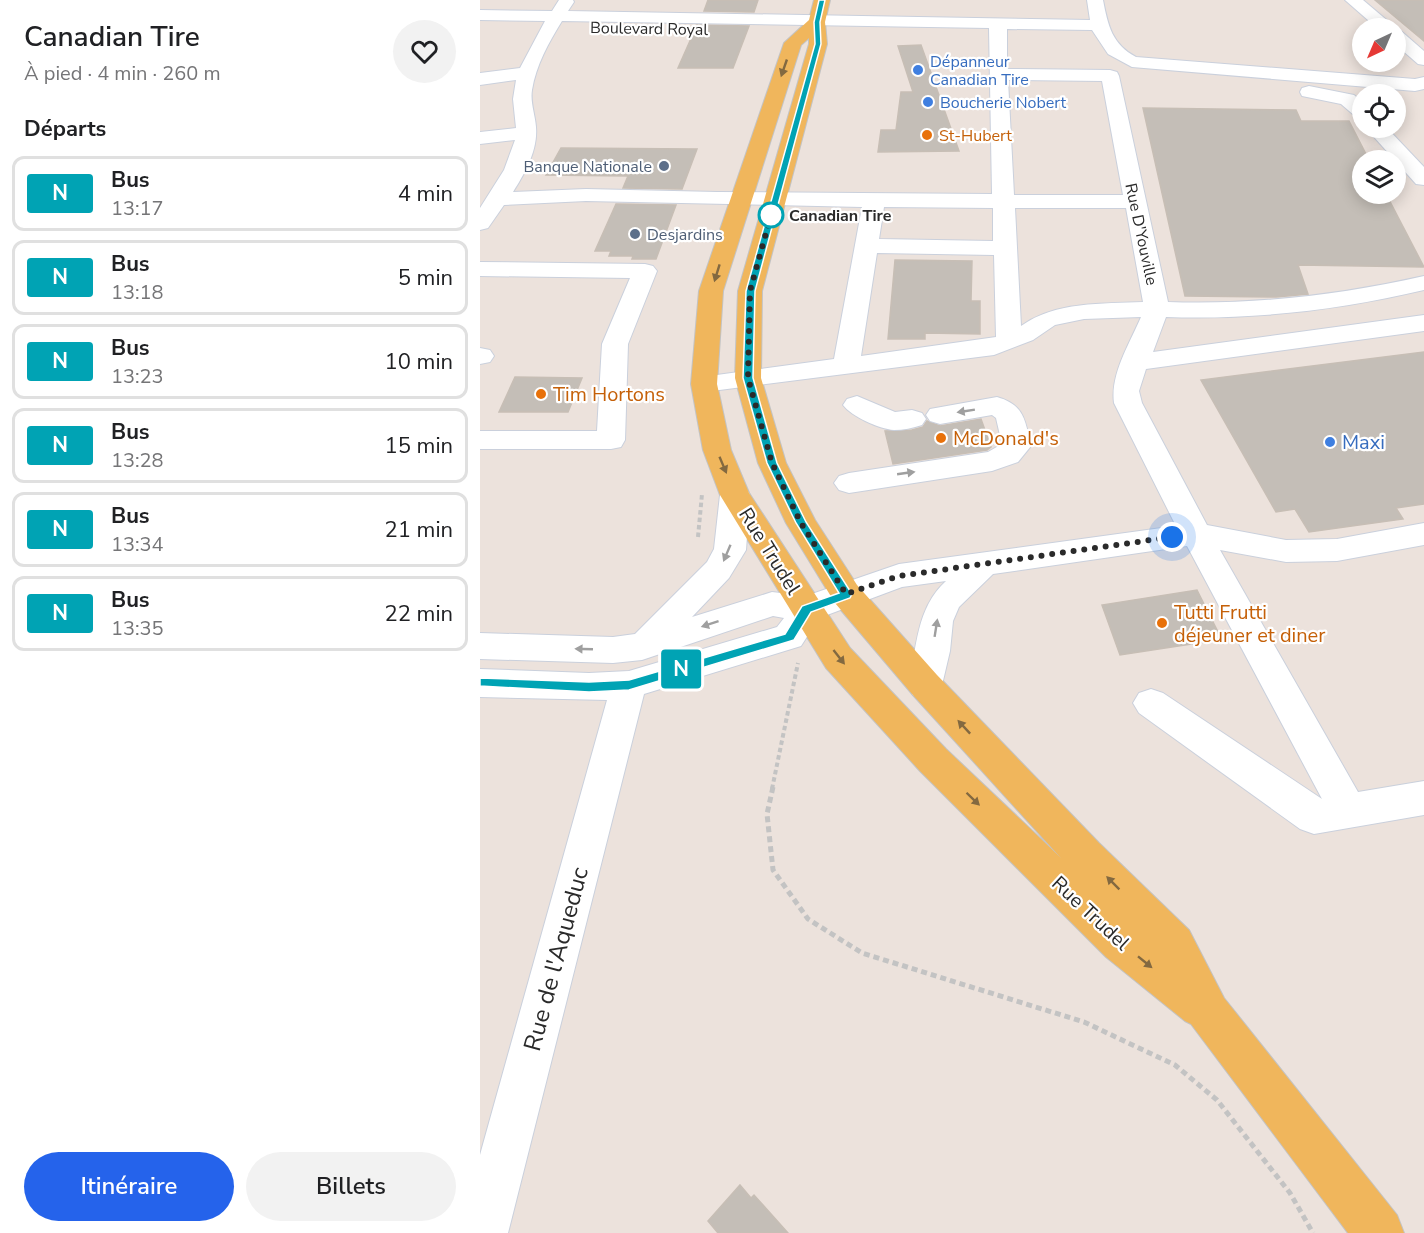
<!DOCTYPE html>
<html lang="fr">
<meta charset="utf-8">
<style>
:root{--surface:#fff;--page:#f2f2f2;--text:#202124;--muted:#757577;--line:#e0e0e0;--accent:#2563eb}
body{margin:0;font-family:"Nunito Sans",sans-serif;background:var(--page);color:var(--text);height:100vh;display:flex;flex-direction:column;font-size:22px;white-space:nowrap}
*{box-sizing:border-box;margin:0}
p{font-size:20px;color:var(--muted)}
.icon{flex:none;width:33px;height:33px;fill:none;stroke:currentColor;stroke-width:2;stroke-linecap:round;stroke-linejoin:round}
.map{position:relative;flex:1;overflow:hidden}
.sheet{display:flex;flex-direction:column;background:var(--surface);width:480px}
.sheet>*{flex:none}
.badge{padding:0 12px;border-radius:4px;font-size:21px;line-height:39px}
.needle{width:39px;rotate:224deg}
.tools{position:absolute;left:872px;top:18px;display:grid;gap:12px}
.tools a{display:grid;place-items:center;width:54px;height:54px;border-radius:50%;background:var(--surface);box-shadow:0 3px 15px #0003;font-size:30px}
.you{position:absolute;width:30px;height:30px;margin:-15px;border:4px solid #fff;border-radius:50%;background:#1a73e8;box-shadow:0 0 0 9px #1a73e833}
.map>.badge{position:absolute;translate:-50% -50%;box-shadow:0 0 0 3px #fff}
h2{padding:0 24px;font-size:22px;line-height:54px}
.round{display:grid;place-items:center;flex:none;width:63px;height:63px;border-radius:32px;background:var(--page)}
.headline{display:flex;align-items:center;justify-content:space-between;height:102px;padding:0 24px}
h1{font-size:28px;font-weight:600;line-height:45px}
.action{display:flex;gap:12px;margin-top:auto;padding:12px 24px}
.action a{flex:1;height:69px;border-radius:36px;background:var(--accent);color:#fff;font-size:24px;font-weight:600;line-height:69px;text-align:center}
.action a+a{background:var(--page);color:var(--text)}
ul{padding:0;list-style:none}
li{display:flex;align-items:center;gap:18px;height:75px;margin:0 12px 9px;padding:0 12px;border:3px solid var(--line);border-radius:12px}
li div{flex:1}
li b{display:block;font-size:22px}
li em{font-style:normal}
li .badge{min-width:66px;font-weight:700;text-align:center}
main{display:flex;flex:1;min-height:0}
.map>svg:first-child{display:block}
</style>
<main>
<section class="sheet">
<div class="headline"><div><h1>Canadian Tire</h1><p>À pied · 4 min · 260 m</p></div><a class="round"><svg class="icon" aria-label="heart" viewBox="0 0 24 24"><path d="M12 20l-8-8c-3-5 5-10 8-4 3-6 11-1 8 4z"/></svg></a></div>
<h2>Départs</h2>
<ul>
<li><span class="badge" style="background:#00a3b4;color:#fff">N</span><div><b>Bus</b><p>13:17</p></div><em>4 min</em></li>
<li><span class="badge" style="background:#00a3b4;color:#fff">N</span><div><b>Bus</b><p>13:18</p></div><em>5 min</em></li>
<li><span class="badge" style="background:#00a3b4;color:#fff">N</span><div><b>Bus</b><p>13:23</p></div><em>10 min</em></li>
<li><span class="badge" style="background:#00a3b4;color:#fff">N</span><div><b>Bus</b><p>13:28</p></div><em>15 min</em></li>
<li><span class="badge" style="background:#00a3b4;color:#fff">N</span><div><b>Bus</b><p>13:34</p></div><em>21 min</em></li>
<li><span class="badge" style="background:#00a3b4;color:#fff">N</span><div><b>Bus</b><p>13:35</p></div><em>22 min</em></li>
</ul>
<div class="action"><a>Itinéraire</a><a>Billets</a></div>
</section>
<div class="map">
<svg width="944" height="1233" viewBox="0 0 944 1233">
<rect width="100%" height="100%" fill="#ece2dc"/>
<g fill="#c4beb7" stroke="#c7beb5" stroke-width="1.5">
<path d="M228 0H278L274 12 224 11Z"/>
<path d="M895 0H944V41Z"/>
<path d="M217 25 269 26 253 68H198Z"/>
<path d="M441 45 479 151 398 152 401 130H416L421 92H433L418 46Z"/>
<path d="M663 108 816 110 821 121H869L889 160H882V194H906L944 267 818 265 828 294 796 297 705 296Z"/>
<path d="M81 148 217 149 202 189 143 188 148 176 66 175Z"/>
<path d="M136 204 196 205 176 259H152L153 256H129L131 251H115Z"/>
<path d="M415 260 492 261 491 301H500V334L445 333V339H408Z"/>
<path d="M944 352V504L916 508 923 519 829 532 815 509 796 512 721 380Z"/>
<path d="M35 377 102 378 88 412H19Z"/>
<path d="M501 419 511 447 507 450 413 464 405 431 432 430 443 427 447 421 460 426Z"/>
<path d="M717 590 738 632 731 641 640 655 622 605Z"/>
<path d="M260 1185 271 1198 274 1195 308 1233H238L228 1221Z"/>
</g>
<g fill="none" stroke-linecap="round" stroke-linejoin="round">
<defs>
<g id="minor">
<path d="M79 0H93L94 2 88 11 610 20 607 0H623C628 26 632 44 656 57L935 79 944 77V89L935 91 652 67 628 54 612 30 527 29V69L630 70 637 72 639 76 688 302C774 305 860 295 944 276V290C860 310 773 320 686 317L673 352 944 315V331L666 369 659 391 662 403 727 525 806 540 857 539 944 523V545L857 561 806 562 740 550 878 792 944 781V815L834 834 820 829 659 713 653 703 659 693 671 689 683 693 842 799 707 546 513 574 479 607 473 621 470 651 462 685 457 695 445 699 433 695 428 685C437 648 436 608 466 581L422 587 339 618 321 646 164 694 28 1233H0V1155L127 700 0 697V669L109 673 149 671 297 627 304 618 293 616 162 660 133 663 0 659V633L133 637 155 634 227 562 234 549 240 495 244 488 255 485 266 488 270 495 266 550 249 578 212 617 292 592 326 596 419 564 696 526 634 403C630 374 650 343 661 317L604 319 575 325 553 340 514 355 224 392 215 390 211 384 215 378 354 359 382 207 106 201 24 205 8 228 0 230V208L24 170 35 140 0 144V132L36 128 33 99 36 80 0 85V73L40 68 65 21 0 20V10L72 11ZM82 21 509 28 512 194 237 192 106 189 33 192C45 173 58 150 56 127 55 114 50 102 52 90 56 65 69 42 82 21ZM528 80 622 81 643 195H534ZM404 207 513 208V241L399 239ZM535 208H646L663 302C622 304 576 301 541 326ZM397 253 514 255 516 337 381 356Z"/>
<path d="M865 0H883L916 28H897Z"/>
<path d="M915 30 921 31 944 51V65L938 64 915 44Z"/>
<path d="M829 86 874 95 882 102V118L875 116 861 104 822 96 820 92 822 88Z"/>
<path d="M886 128H907L944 167V185L936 184Z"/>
<path d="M0 262 165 264 173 266 177 271 148 344 145 440 141 447 131 449H0V431H117L122 344 150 278 0 276Z"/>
<path d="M0 348 10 350 14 356 10 362 0 364Z"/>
<path d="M377 396 415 412 432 410 442 413 446 419 442 425C433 428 423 430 414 430 399 429 371 416 363 405L367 399Z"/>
<path d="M517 397C545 405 545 421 551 446L538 462 512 471 369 493 359 490 354 483 359 476 369 473 508 452 522 444 516 418 512 415 460 424 450 421 446 415 450 409Z"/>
</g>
<path id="major" d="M334 0H350L345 22 347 44 282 291 281 378 306 463 335 520 377 585 457 675 619 843 709 930 744 998 917 1215 924 1233H868L711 1024 705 1021 626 957 440 771 346 668 240 495 223 450 211 384 219 291 304 43 329 20ZM329 38V44L258 291 255 378 278 463 306 523 355 603 433 695 581 858 466 749 370 648 269 493 251 450 237 384 243 291 321 45Z"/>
</defs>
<use href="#minor" stroke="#cad0dc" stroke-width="2"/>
<use href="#major" stroke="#c3c3c3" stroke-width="2"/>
<g stroke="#c3c3c3" stroke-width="4" stroke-dasharray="4.5 3" stroke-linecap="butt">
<path d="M218 537 222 494"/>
<path d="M292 789 318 663"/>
</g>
<path stroke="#c3c3c3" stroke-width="5" stroke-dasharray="6 4" stroke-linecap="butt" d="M293 787 287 814 293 870 328 919 382 953 604 1022 695 1065 737 1100 810 1193 833 1233"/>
<use href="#minor" fill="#fff" fill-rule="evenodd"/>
<use href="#major" fill="#f0b65c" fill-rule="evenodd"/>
</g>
<defs><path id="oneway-solid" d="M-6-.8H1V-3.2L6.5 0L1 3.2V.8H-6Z" transform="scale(1.5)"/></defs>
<g fill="#836940">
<use href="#oneway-solid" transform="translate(304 68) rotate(109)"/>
<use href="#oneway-solid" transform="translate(237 273) rotate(107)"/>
<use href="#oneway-solid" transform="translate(243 465) rotate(67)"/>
<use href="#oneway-solid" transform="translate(359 657) rotate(52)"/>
<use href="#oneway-solid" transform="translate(484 727) rotate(-133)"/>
<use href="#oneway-solid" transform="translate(493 799) rotate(44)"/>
<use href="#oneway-solid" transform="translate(633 883) rotate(-135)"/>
<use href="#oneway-solid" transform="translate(665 962) rotate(39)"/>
</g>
<g fill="#9f9f9f">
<use href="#oneway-solid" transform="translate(486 411) rotate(171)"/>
<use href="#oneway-solid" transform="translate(426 473) rotate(-8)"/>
<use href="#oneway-solid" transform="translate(247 553) rotate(113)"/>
<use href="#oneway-solid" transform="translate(230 624) rotate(162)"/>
<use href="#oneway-solid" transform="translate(456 628) rotate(-81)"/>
<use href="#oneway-solid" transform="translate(104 649) rotate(-178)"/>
</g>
<path fill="#00a3b4" stroke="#fff" stroke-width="1.5" d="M339 0H345L340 22 341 44 275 291 273 378 297 463 326 522 372 594 370 598 331 612 314 640 149 690 109 692 0 686V678L109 682 149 680 305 634 322 606 359 593 316 523 287 463 263 378 266 291 335 44 334 22Z"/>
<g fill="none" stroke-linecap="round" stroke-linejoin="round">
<path stroke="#2a2a2a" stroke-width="6" stroke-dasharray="0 10.8" d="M291 215 270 291 268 378 292 463 321 523 366 594 419 576 692 537"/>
</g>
<g fill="#3f7fe0" stroke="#fff" stroke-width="2">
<circle cx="438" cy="70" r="6"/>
<circle cx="448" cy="102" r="6"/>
<circle cx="850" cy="442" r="6"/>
</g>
<g fill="#e8710a" stroke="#fff" stroke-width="2">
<circle cx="447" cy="135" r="6"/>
<circle cx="61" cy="394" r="6"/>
<circle cx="461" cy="438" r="6"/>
<circle cx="682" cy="623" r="6"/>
</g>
<g fill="#5c6f8a" stroke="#fff" stroke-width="2">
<circle cx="184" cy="166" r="6"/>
<circle cx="155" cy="234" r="6"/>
</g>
<circle fill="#fff" stroke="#00a3b4" stroke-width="3" cx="291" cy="215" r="12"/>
<g text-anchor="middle" stroke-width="4.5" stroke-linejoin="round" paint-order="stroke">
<g font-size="16" fill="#2a2a2a" stroke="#fff">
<text transform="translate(169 28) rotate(1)" y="6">Boulevard Royal</text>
<text transform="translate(662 234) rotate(78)" y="6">Rue D'Youville</text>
</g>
<g font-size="16" fill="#366cbe" stroke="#fff" text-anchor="start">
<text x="450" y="67">Dépanneur<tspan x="450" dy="18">Canadian Tire</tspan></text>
<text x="460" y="108">Boucherie Nobert</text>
</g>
<g font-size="16" fill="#c56008" stroke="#fff" text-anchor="start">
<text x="459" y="141">St-Hubert</text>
</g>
<g font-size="16" fill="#4e5e75" stroke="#fff" text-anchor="end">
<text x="172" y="172">Banque Nationale</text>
<text x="167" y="240" text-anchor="start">Desjardins</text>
</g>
<g font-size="16" font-weight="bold" fill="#2a2a2a" stroke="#fff" text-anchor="start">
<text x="309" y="221">Canadian Tire</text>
</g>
<g font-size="20" fill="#c56008" stroke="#fff" text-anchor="start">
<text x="73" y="401">Tim Hortons</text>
<text x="473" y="445">McDonald's</text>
<text x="694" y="619">Tutti Frutti<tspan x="694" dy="23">déjeuner et diner</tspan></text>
</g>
<g font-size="20" fill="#366cbe" stroke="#fff" text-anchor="start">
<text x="862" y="449">Maxi</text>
</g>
<g font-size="20" fill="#2a2a2a" stroke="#fff">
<text transform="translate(290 551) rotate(58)" y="7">Rue Trudel</text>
<text transform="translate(611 913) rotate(43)" y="7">Rue Trudel</text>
</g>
<g font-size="24" fill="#2a2a2a" stroke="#fff">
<text transform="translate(76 959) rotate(-75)" y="8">Rue de l'Aqueduc</text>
</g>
</g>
</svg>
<div class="tools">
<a><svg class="needle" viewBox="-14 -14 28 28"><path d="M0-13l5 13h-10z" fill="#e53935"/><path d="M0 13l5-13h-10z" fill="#757577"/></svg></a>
<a><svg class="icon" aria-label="locate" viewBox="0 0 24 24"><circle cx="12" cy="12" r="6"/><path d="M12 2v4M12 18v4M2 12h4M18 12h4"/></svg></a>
<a><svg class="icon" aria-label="layers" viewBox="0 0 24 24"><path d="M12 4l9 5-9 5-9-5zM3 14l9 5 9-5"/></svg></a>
</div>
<div class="you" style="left:692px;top:537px"></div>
<b class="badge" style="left:201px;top:669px;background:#00a3b4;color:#fff">N</b>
</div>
</main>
